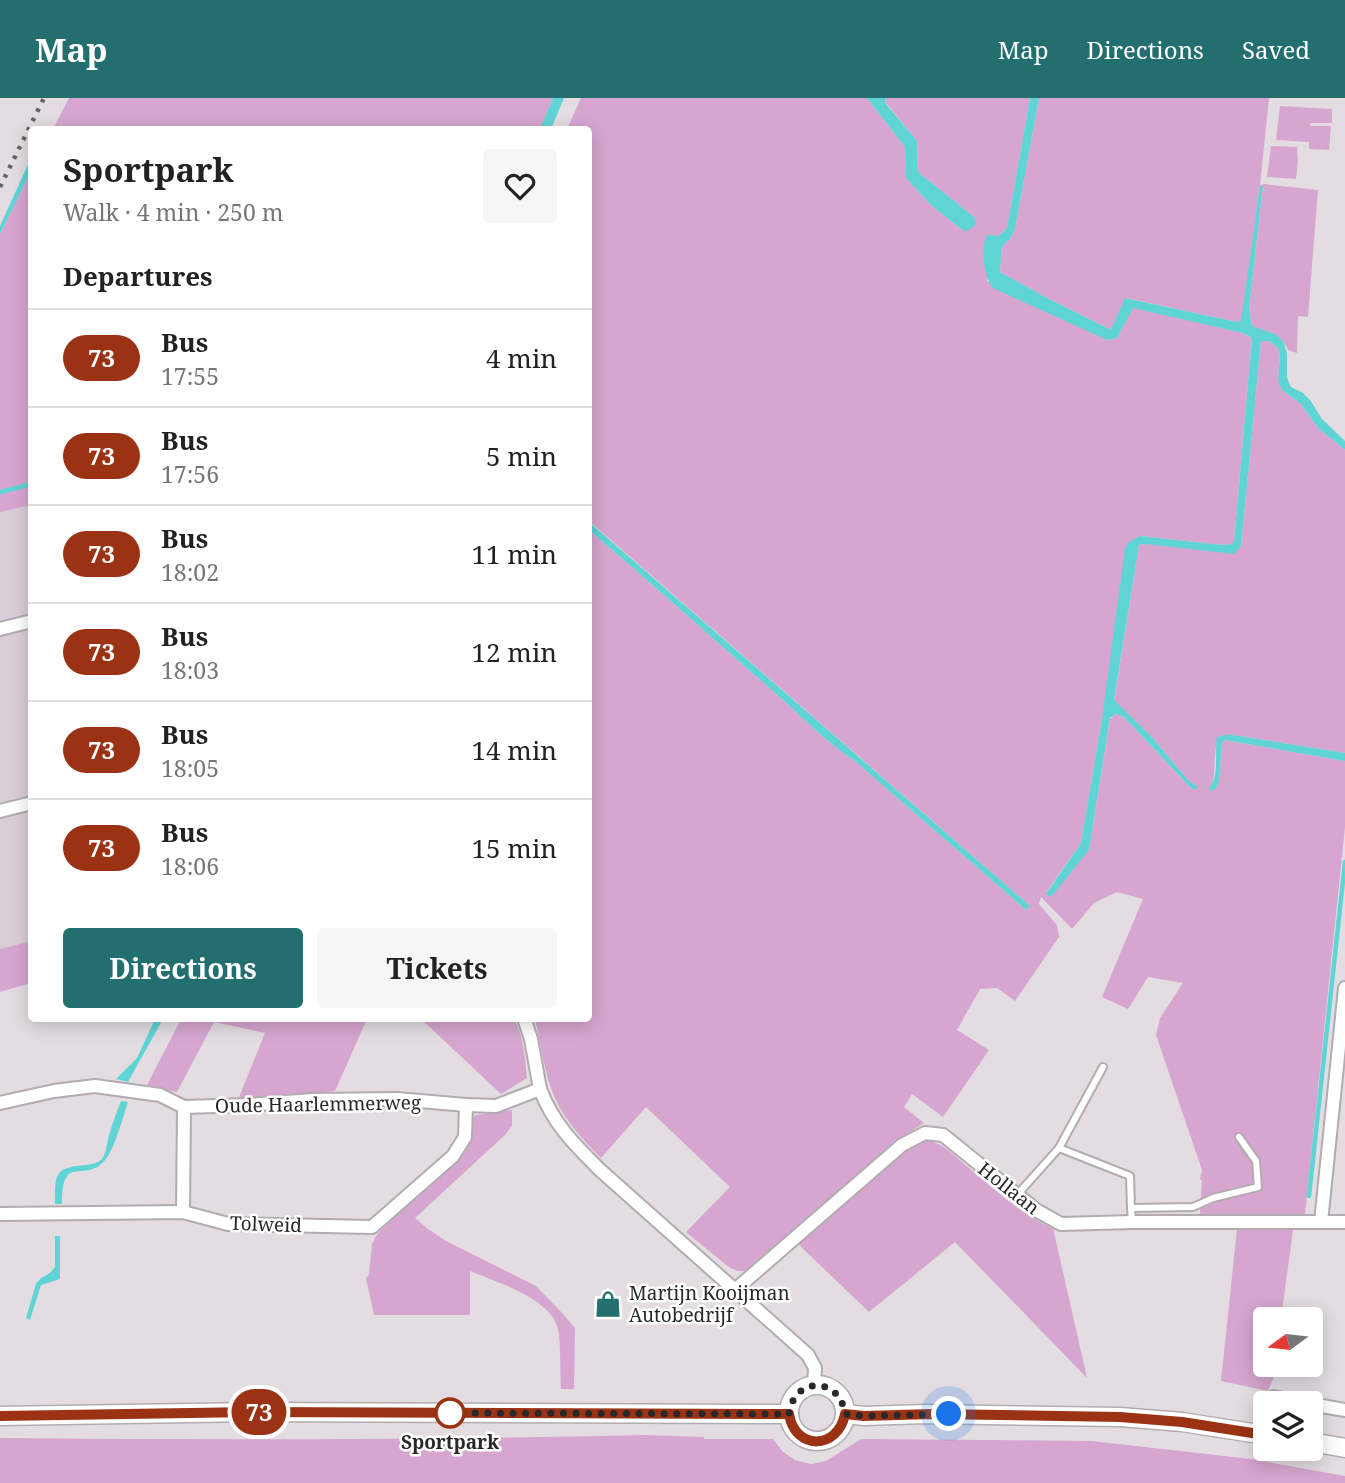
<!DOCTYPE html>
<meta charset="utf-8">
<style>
:root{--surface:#fff;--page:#f6f6f6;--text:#222;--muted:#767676;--line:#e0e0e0;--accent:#236e6f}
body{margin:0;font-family:"Noto Serif",serif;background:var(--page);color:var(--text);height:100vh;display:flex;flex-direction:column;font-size:26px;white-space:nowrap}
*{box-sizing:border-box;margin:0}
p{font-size:23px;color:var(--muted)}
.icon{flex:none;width:38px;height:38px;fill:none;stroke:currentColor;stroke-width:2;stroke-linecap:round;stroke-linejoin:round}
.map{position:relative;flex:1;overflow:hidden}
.panel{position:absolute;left:28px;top:28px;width:564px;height:896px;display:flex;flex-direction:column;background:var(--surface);border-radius:7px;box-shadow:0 4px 18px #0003}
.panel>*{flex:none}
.badge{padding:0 14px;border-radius:23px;font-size:24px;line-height:46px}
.needle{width:46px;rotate:255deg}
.controls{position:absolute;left:1253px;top:1209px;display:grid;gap:14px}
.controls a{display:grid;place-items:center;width:70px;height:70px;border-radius:7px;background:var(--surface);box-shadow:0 4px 18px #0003;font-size:35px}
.you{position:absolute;width:35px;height:35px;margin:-18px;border:5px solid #fff;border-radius:50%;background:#1a73e8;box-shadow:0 0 0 10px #1a73e833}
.map>.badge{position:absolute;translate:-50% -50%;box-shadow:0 0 0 4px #fff}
h2{padding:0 35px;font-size:26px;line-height:63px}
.round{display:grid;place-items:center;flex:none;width:74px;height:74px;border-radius:7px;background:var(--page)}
.headline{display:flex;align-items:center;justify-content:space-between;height:119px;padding:0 35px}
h1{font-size:33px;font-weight:700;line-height:52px}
.action{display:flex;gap:14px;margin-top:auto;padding:14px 35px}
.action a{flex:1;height:80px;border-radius:7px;background:var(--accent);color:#fff;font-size:28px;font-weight:700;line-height:80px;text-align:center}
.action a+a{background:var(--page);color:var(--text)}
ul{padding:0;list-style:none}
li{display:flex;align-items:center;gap:21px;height:98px;padding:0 35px;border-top:2px solid var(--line)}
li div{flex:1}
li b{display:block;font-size:26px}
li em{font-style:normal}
li .badge{min-width:77px;font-weight:700;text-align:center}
header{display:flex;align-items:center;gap:42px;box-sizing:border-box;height:98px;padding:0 35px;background:var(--accent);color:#fff}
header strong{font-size:33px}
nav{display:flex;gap:38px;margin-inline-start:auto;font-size:24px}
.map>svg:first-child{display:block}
</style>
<header>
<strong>Map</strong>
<nav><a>Map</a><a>Directions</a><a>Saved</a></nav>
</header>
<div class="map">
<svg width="1345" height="1385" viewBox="0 0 1345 1385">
<rect width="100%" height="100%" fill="#e3dde2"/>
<path fill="#d9cdd7" d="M0 327 32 330 31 843 0 851Z"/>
<g fill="#d6a6d0">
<path d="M69 0H553L540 31H53Z"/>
<path d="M581 0H867L905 49 906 80 931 107 964 133 974 119 918 74 917 43 886 5 885 0H1030L1007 130 999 138 987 183 1107 242 1117 240 1133 209 1243 235 1252 240 1234 444 1228 447 1213 446 1140 438 1102 621 1081 745 1046 795 1089 752 1110 621 1116 616 1124 619 1192 691H1197V688L1188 682 1151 638 1114 603 1139 447 1146 446 1241 448 1261 243H1269L1278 250 1280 257 1278 282 1282 292 1301 306 1318 330 1345 352V655L1233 637 1218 639C1213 657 1217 674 1210 693L1216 691 1219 683 1222 645 1225 642 1345 663V729L1305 1116 1200 1117 1202 1082 1200 1081 1202 1072 1156 937 1160 920 1183 885 1148 879 1128 911 1102 899 1143 801 1117 794 1094 805 1072 831 1041 799 1039 806 1057 827 1059 839 1015 903 997 890 980 891 957 932 989 952 943 1019 912 996 904 1009 924 1025 902 1039 745 1173H738L730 1170 686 1134 730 1089 646 1009 601 1060C584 1043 565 1023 555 1000 544 976 541 946 535 921L588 920V431C651 485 712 540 774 594 801 618 826 644 856 664L1026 812 1030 808 588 422V32L567 31Z"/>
<path d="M1039 0H1269L1260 87 1264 86 1318 92 1308 219 1298 218 1297 255 1288 252 1284 244 1252 228 1249 210 1263 89 1260 88 1242 223 1237 224 1126 200 1111 232 1047 200 1000 174 1002 149 1010 141 1015 131Z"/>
<path d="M1280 8 1332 11V25H1310L1311 28H1331L1329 52 1309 51V44L1276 42Z"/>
<path d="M1271 48 1297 49 1298 63 1296 81 1267 79Z"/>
<path d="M31 73V407L0 414V136Z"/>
<path d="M31 843V885L0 894V851Z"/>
<path d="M181 921H367L335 993 238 1002 265 935 214 924 177 994 146 989Z"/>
<path d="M421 921H514C524 939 525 960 527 980L501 996Z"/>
<path d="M512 1012V1027L506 1036 415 1120 428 1131 446 1143 536 1188 564 1217 575 1230 574 1291H561C560 1274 561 1246 558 1231 551 1200 496 1184 470 1173V1217H374L366 1180 369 1177 372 1146 377 1136 463 1055 470 1041V1021L476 1017Z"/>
<path d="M928 1042C944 1046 956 1059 968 1069 994 1091 1021 1117 1053 1130L1087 1280 955 1144 869 1214 797 1145 911 1049Z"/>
<path d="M1237 1131 1293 1132 1281 1221 1265 1222V1267H1275L1273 1281 1268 1293 1221 1283Z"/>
<path d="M645 1337 704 1339V1341H773L783 1354 795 1362 811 1366 826 1363 861 1341 1092 1343 1251 1361 1345 1378V1385H0V1340C215 1342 430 1342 645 1337Z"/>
</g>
<g fill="#5fd4d5">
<path d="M553 0H564L551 31H540Z"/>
<path d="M867 0H885L886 6 917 43 918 74 974 119 976 126 969 132 964 133 931 107 906 80 905 49Z"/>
<path d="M1030 0H1039L1015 131 1010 141 1002 149 1000 174 1047 200 1111 232 1125 200 1237 224 1241 223 1260 88H1263L1249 210 1252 228 1275 236 1284 244 1287 256V280L1291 289 1303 295 1310 302 1322 321 1345 343V352L1318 330 1301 306 1282 292 1278 282 1280 257 1278 250 1269 243H1261L1241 448 1234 456 1146 446 1139 447 1114 602 1151 638 1188 682 1197 688V691H1192L1124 619 1116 616 1110 620 1089 752 1051 799 1046 796 1081 745 1102 621 1125 450 1129 444 1140 438 1213 446 1228 447 1234 444 1252 240 1243 235 1133 210 1117 240 1107 242 993 190C984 180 980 150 987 137L999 138 1007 130Z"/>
<path d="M31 60V73L0 136V128Z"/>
<path d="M588 423 1030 808 1026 812 856 664C826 644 801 618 774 594 712 540 651 485 588 431Z"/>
<path d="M1224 637H1233L1345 655V663L1225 642 1222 645 1219 683 1216 691 1210 693 1209 690C1220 677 1214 655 1217 639Z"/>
<path d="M155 921H163L128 984 116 981 137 960Z"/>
<path d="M121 1003 128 1004C123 1019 115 1049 106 1061 85 1088 62 1052 62 1106H55C55 1076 54 1069 87 1067 92 1066 98 1065 102 1061 107 1054 107 1042 110 1034 113 1024 117 1013 121 1003Z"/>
<path d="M55 1138H60V1181L41 1187 30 1222 26 1220 36 1186 41 1180 50 1175 55 1169Z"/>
</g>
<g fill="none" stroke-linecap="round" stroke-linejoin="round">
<g stroke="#5fd4d5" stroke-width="4.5">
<path d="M0 394 32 386"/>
<path d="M1309 1098 1345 764"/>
</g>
<defs>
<g id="service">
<path d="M1059 1050 1130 1078 1131 1110"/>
<path d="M1017 1097 1059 1050 1103 969"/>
<path d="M1132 1124 1131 1110 1193 1109 1213 1100 1258 1089 1256 1063 1239 1039"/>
</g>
<g id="minor">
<path d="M0 531 32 523"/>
<path d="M0 713 32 705"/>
<path d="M524 920 531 941 540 991"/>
<path d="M0 1005 54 993 95 988 160 997 184 1009 248 1007 313 1002 397 1001 466 1007 496 1008 540 991C554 1027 574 1046 600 1072L808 1257 815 1270 814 1287"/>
<path d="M183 1114 184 1009"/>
<path d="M0 1116 183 1114 228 1126 372 1129 453 1058 465 1039 466 1007"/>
<path d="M1321 1124 1345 890"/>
<path d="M736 1191 902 1047 925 1035 943 1037 1036 1112 1061 1126 1132 1124H1345"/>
<path d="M1271 1306 1274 1299 1310 1306"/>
<path d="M1311 1306 1345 1312"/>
<path d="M1262 1336 1265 1317"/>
</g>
<g id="secondary">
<circle cx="817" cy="1315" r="28"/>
<path d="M845 1316 864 1318 926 1316 1120 1319 1182 1324 1265 1337"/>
<path d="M0 1318 253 1314 789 1316"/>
<path d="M1311 1344 1345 1350"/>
</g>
</defs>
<use href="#service" stroke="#b2acb1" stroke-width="10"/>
<use href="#minor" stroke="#b2acb1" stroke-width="16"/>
<use href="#secondary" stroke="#b2acb1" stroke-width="21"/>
<use href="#service" stroke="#fff" stroke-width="6"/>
<use href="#minor" stroke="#fff" stroke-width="12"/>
<use href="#secondary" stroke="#fff" stroke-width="18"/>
<path stroke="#656265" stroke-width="4.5" stroke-dasharray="3.5 7" stroke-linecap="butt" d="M0 89 44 0"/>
</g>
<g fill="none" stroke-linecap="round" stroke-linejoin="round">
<defs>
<path id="line" d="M0 1318 253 1314 789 1316C795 1353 838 1352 845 1316L864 1318 932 1316 1120 1319 1182 1324 1265 1337"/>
</defs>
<use href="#line" stroke="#fff" stroke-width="16"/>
<use href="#line" stroke="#9b3214" stroke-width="10"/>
<path stroke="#292729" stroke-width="7" stroke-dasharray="0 12.6" d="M450 1315 789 1316C794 1278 840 1278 845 1316L864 1318 949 1316"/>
</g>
<defs>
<symbol id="shop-bare" viewBox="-9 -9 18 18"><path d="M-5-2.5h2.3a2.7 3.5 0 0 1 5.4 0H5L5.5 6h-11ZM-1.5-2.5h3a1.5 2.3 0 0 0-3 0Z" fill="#236e6f" stroke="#fff" stroke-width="2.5" paint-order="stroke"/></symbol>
</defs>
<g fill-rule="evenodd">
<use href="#shop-bare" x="589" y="1187" width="38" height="38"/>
</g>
<circle fill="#fff" stroke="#9b3214" stroke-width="3.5" cx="450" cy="1315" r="14"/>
<g text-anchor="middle" stroke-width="5" stroke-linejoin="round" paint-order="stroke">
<g font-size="19" fill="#292729" stroke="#fff">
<text transform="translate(318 1006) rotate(-1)" y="7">Oude Haarlemmerweg</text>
<text transform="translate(1009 1090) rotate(38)" y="7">Hollaan</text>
<text transform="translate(266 1126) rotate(2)" y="7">Tolweid</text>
</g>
<g font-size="19" fill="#292729" stroke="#fff" text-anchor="start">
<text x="629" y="1202">Martijn Kooijman<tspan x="629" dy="22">Autobedrijf</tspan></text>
</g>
<g font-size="19" font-weight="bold" fill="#292729" stroke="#fff">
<text x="450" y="1351">Sportpark</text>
</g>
</g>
</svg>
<div class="controls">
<a><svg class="needle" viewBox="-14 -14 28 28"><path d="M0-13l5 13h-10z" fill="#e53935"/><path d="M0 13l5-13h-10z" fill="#767676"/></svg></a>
<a><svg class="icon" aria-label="layers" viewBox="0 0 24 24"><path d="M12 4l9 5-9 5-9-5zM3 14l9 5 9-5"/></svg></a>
</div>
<div class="you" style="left:949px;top:1316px"></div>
<b class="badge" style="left:259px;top:1314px;background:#9b3214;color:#fff">73</b>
<section class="panel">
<div class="headline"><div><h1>Sportpark</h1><p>Walk · 4 min · 250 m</p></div><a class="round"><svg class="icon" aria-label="heart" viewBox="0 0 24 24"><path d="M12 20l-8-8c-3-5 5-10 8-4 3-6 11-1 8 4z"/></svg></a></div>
<h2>Departures</h2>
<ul>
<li><span class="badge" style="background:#9b3214;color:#fff">73</span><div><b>Bus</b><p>17:55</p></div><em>4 min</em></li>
<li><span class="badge" style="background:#9b3214;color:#fff">73</span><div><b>Bus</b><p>17:56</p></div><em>5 min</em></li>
<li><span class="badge" style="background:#9b3214;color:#fff">73</span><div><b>Bus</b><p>18:02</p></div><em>11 min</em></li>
<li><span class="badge" style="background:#9b3214;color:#fff">73</span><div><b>Bus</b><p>18:03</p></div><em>12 min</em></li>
<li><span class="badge" style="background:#9b3214;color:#fff">73</span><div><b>Bus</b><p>18:05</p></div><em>14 min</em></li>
<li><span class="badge" style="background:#9b3214;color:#fff">73</span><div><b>Bus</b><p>18:06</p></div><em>15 min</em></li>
</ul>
<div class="action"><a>Directions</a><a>Tickets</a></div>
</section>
</div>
